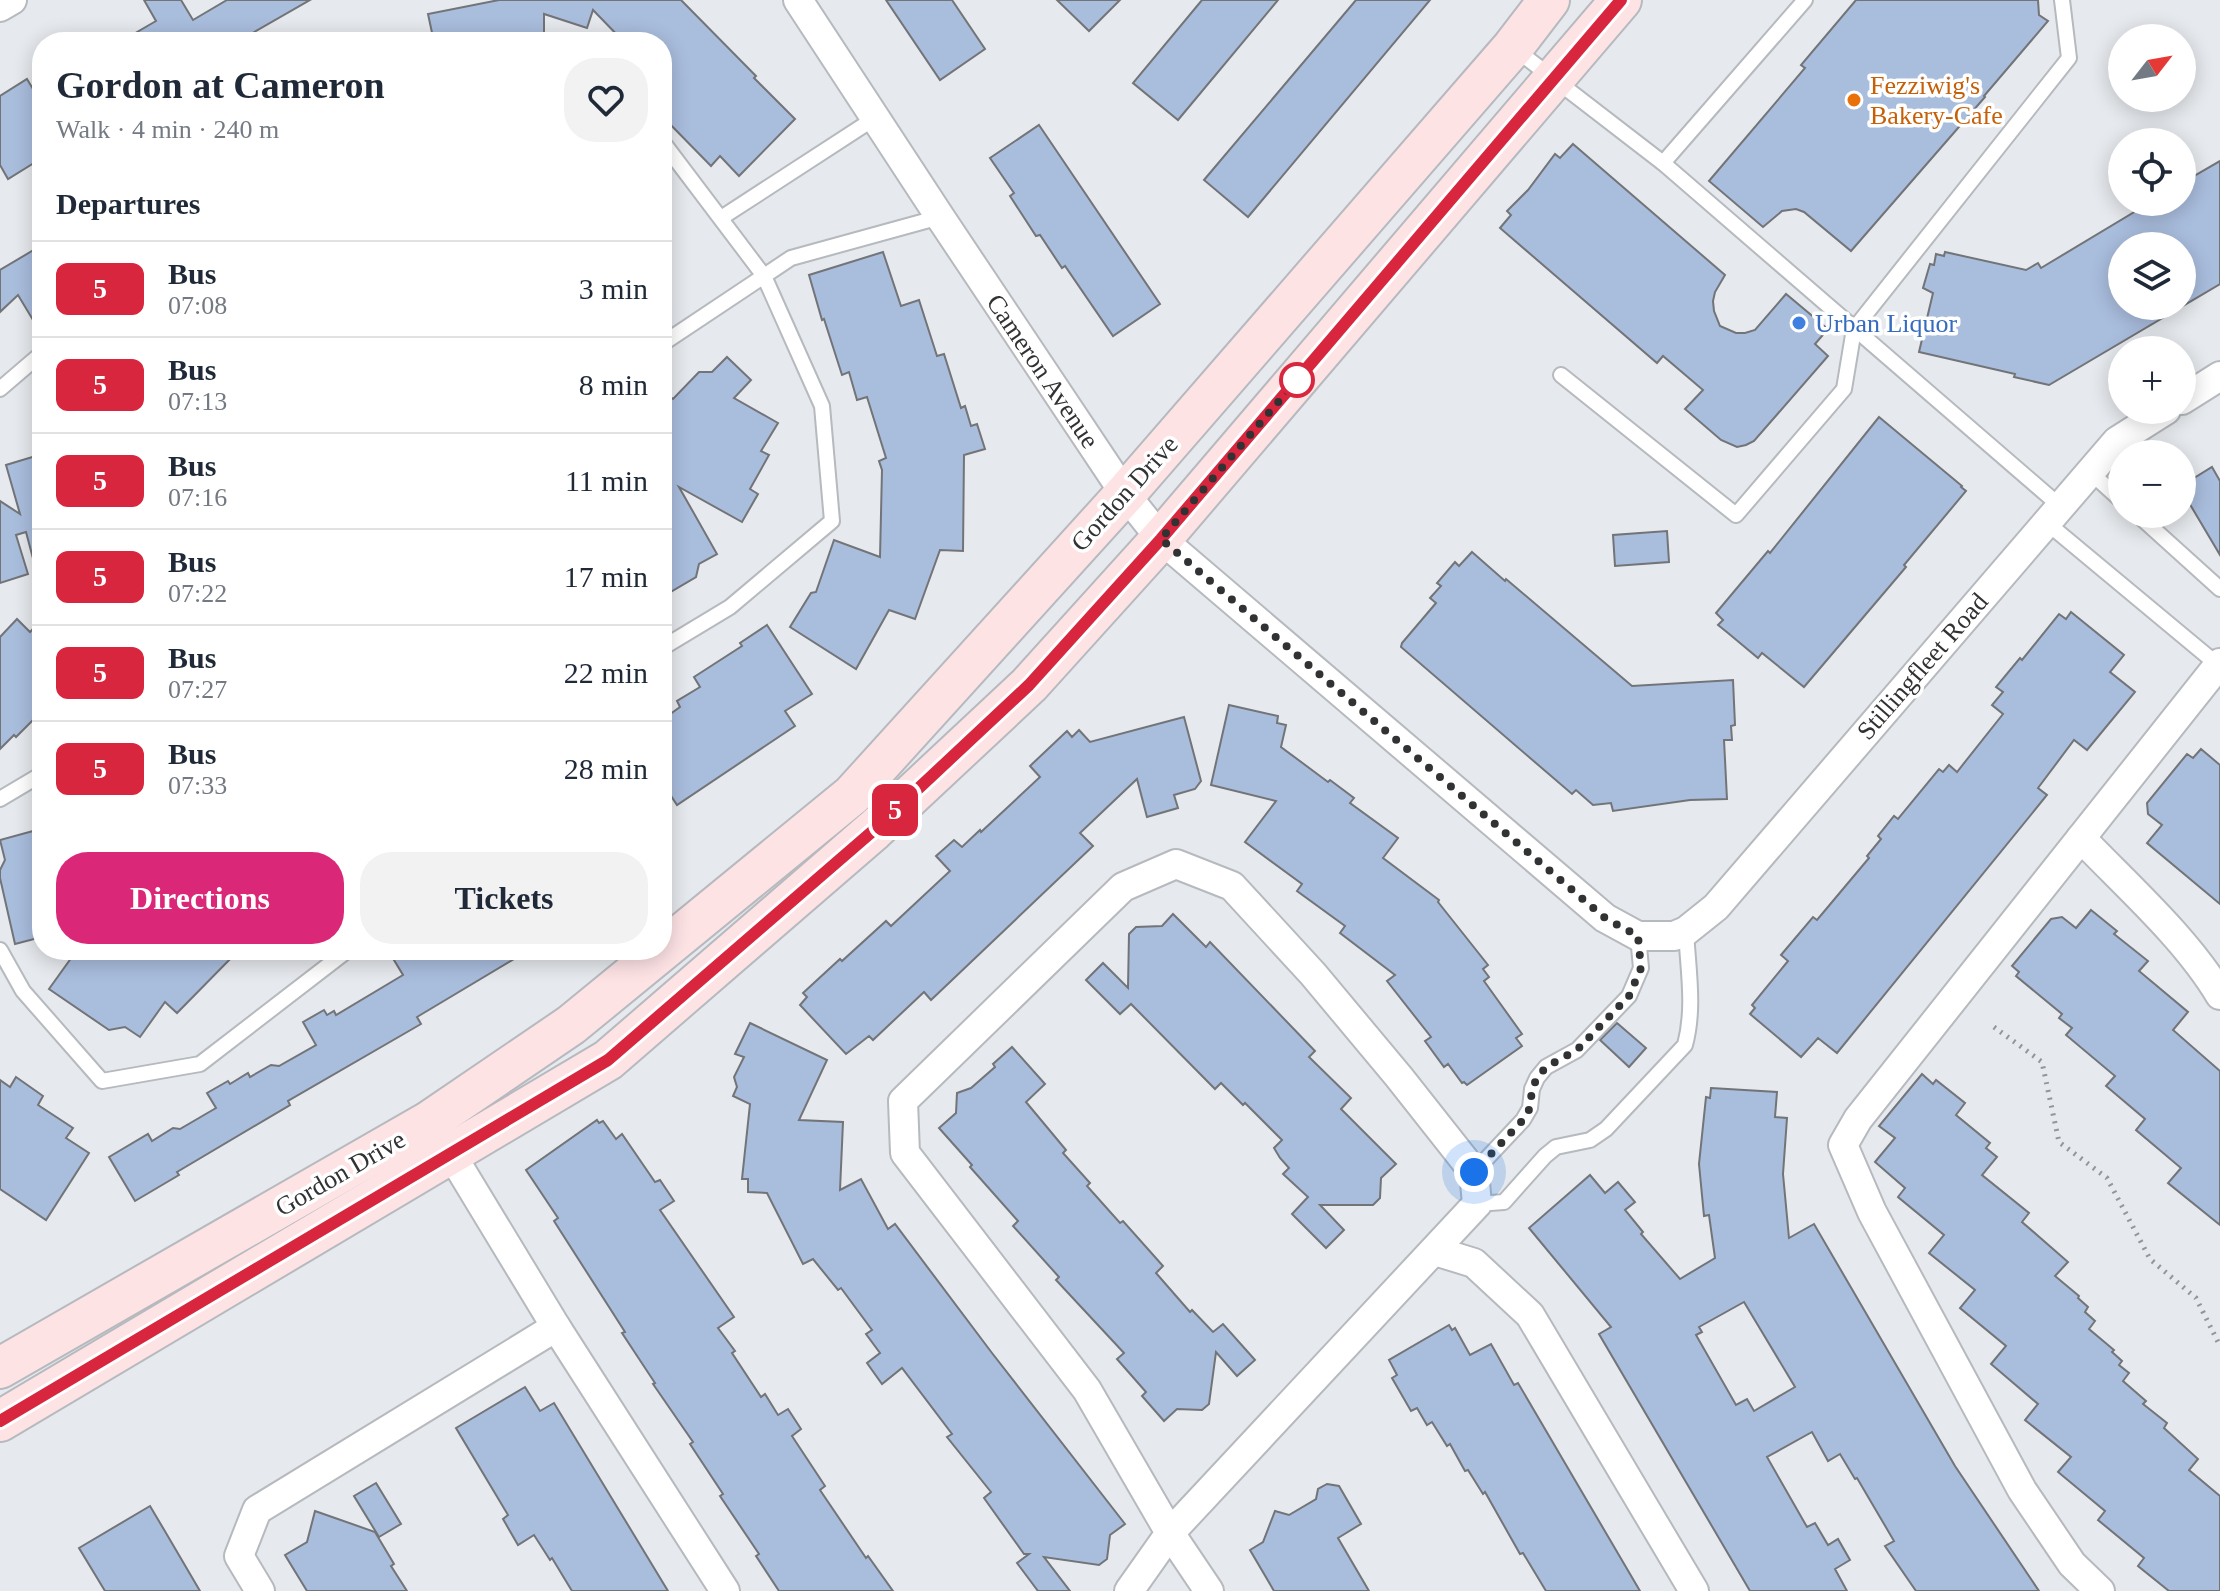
<!DOCTYPE html>
<meta charset="utf-8">
<style>
:root{--surface:#fff;--page:#f2f2f3;--text:#1f2937;--muted:#747a83;--line:#e0e1e3;--accent:#db2777}
body{margin:0;font-family:"Times New Roman",serif;background:var(--page);color:var(--text);height:100vh;display:flex;flex-direction:column;font-size:30px;white-space:nowrap}
*{box-sizing:border-box;margin:0}
p{font-size:26px;color:var(--muted)}
.icon{flex:none;width:44px;height:44px;fill:none;stroke:currentColor;stroke-width:2;stroke-linecap:round;stroke-linejoin:round}
.map{position:relative;flex:1;overflow:hidden}
.side{position:absolute;left:32px;top:32px;width:640px;height:928px;display:flex;flex-direction:column;background:var(--surface);border-radius:32px;box-shadow:0 4px 20px #0003}
.side>*{flex:none}
.badge{padding:0 16px;border-radius:12px;font-size:28px;line-height:52px}
.needle{width:52px;rotate:59deg}
.fabs{position:absolute;left:2108px;top:24px;display:grid;gap:16px}
.fabs a{display:grid;place-items:center;width:88px;height:88px;border-radius:50%;background:var(--surface);box-shadow:0 4px 20px #0003;font-size:40px}
.you{position:absolute;width:40px;height:40px;margin:-20px;border:6px solid #fff;border-radius:50%;background:#1a73e8;box-shadow:0 0 0 12px #1a73e833}
.map>.badge{position:absolute;translate:-50% -50%;box-shadow:0 0 0 4px #fff}
h2{padding:0 24px;font-size:30px;line-height:72px}
.round{display:grid;place-items:center;flex:none;width:84px;height:84px;border-radius:32px;background:var(--page)}
.headline{display:flex;align-items:center;justify-content:space-between;height:136px;padding:0 24px}
h1{font-size:38px;font-weight:800;line-height:60px}
.primary-button{display:flex;gap:16px;margin-top:auto;padding:16px 24px}
.primary-button a{flex:1;height:92px;border-radius:32px;background:var(--accent);color:#fff;font-size:32px;font-weight:800;line-height:92px;text-align:center}
.primary-button a+a{background:var(--page);color:var(--text)}
ul{padding:0;list-style:none}
li{display:flex;align-items:center;gap:24px;height:96px;padding:0 24px;border-top:2px solid var(--line)}
li div{flex:1}
li b{display:block;font-size:30px}
li em{font-style:normal}
li .badge{min-width:88px;font-weight:700;text-align:center}
.map>svg:first-child{display:block}
</style>
<div class="map">
<svg width="2220" height="1591" viewBox="0 0 2220 1591">
<rect width="100%" height="100%" fill="#e6e9ed"/>
<g fill="#a9bddd" stroke="#727478" stroke-width="2" fill-rule="evenodd">
<path d="M144 0H181L193 20 227 0H310L237 42H120L156 21Z"/>
<path d="M499 0H681L756 76 754 78 795 119 739 176 720 156 711 166 662 116V42H624L593 10 587 28 544 14V42H434L428 14Z"/>
<path d="M886 0H952L985 49 940 80Z"/>
<path d="M1057 0H1120L1089 31Z"/>
<path d="M1202 0H1278L1178 120 1133 83Z"/>
<path d="M1356 0H1430L1248 217 1204 180Z"/>
<path d="M1856 0H2038L2039 15 2048 21 1984 96 1985 97 1851 251 1804 212 1796 209 1782 211 1763 227 1709 181 1805 68 1801 65Z"/>
<path d="M27 79 42 104V158L8 179 0 165V96Z"/>
<path d="M1039 125 1160 304 1113 336 1065 266 1062 268 1040 235 1036 236 1010 196 1014 193 990 158Z"/>
<path d="M1573 144 1725 275 1715 292 1713 301 1714 311 1720 326 1736 333H1745L1755 330 1786 294 1828 329 1815 344 1828 356 1754 441 1746 445 1737 447 1721 440 1685 409 1703 390 1663 356 1657 363 1500 228 1511 215 1507 211 1528 190 1555 154 1560 158Z"/>
<path d="M2220 161V284L2049 385 2014 377 2015 374 1919 352 1933 293 1923 288 1930 264 1934 265 1936 254 1944 256 1945 252 2026 270 2038 263 2041 268 2151 202H2182V183ZM2122 246H2182V306H2122Z"/>
<path d="M42 245V335L18 295 0 312V270Z"/>
<path d="M883 252 901 306 919 300 937 356 944 354 961 408 965 406 971 426 977 424 985 449 964 455 963 551 940 550 915 619 889 610 856 669 790 627 811 593 816 592 834 540 880 557 882 470 879 461 886 458 867 397 857 400 849 372 842 375 824 319 822 320 809 275Z"/>
<path d="M727 357 751 380 734 398 778 423 761 451 769 455 750 489 758 494 742 522 679 487 717 554 699 564 696 577 662 597V390L673 399 699 372H712Z"/>
<path d="M1879 417 1962 486 1961 487 1966 491 1904 565 1906 567 1804 687 1762 653 1758 658 1728 633 1718 625 1723 620 1716 613 1768 551 1770 553Z"/>
<path d="M42 454V565L35 566 26 532 16 535 28 574 0 583V501L20 514 6 465Z"/>
<path d="M2212 467 2220 481V555L2185 496 2192 492 2186 483Z"/>
<path d="M1667 531 1669 562 1615 566 1613 535Z"/>
<path d="M1472 552 1505 581 1506 579 1632 686 1733 680 1735 725 1731 726 1732 740H1724L1727 799 1690 800 1613 811 1611 803 1593 805 1576 790 1572 794 1401 647 1402 643 1436 603 1430 598 1441 586 1437 583 1455 562 1459 566Z"/>
<path d="M2071 612 2124 655 2110 672 2135 692 2087 750 2074 740 2038 788 2047 795 1837 1053 1818 1038 1801 1057 1750 1014 1755 1008 1752 1005 1788 961 1781 955 1813 917 1817 920 1822 914 1869 858 1867 856 1881 839 1878 836 1894 816 1898 819 1939 769 1943 772 1949 765 1957 772 2003 714 1992 705 2003 692 1996 687 2020 658 2022 660 2059 614 2066 619Z"/>
<path d="M17 619 30 632 42 620V711L16 737 14 735 0 749V637Z"/>
<path d="M767 625 812 694 785 711 795 726 677 805 662 782V720L680 707 677 701 700 687 694 677 742 646 740 643Z"/>
<path d="M1229 705 1278 716 1277 723 1286 725 1281 747 1328 782 1330 780 1354 798 1350 803 1398 838 1383 858 1439 900 1438 902 1488 965 1483 969 1489 977 1484 981 1522 1034 1516 1038 1522 1046 1467 1085 1464 1082 1462 1083 1448 1064 1444 1067 1425 1041 1431 1037 1387 981 1395 975 1340 933 1345 926 1297 891 1302 884 1245 842 1276 801 1211 785Z"/>
<path d="M1184 717 1201 781 1195 789 1174 795 1178 808 1147 817 1137 779 1080 833 1093 846 931 1000 924 992 873 1040 869 1036 846 1054 800 1005 807 997 803 993 840 959 842 961 886 921 891 926 950 871 936 856 954 840 962 847 980 830 981 832 1040 777 1030 766 1067 731 1072 737 1079 730 1090 742Z"/>
<path d="M2201 749 2220 765V904L2147 843 2162 825 2148 814 2147 803 2187 754 2193 758Z"/>
<path d="M33 831 42 864V937L15 944 0 878V870L5 860 0 840Z"/>
<path d="M2091 910 2117 931 2114 934 2148 961 2139 971 2188 1012 2173 1030 2220 1071V1225L2168 1183 2181 1168 2136 1130 2145 1119 2106 1086 2115 1076 2066 1035 2072 1028 2059 1018 2062 1014 2016 976 2019 972 2012 966 2051 919 2062 917 2076 928Z"/>
<path d="M1173 914 1206 947 1210 942 1315 1051 1309 1057 1351 1098 1341 1109 1396 1164 1381 1178 1380 1198 1373 1205H1320L1344 1230 1326 1248 1292 1214 1308 1197 1283 1174 1289 1168 1280 1158 1274 1148 1282 1140 1245 1103 1243 1105 1221 1083 1215 1089 1131 1004 1120 1014 1086 980 1103 963 1128 988 1129 934 1136 927 1162 926Z"/>
<path d="M77 950H239L177 1013 165 1002 140 1037 125 1027 109 1030 49 989Z"/>
<path d="M411 950H529L417 1017 421 1024 288 1101 290 1105 177 1172 179 1175 135 1201 109 1157 148 1134 152 1141 173 1128 180 1129 216 1108 207 1093 228 1081 230 1084 248 1073 250 1077 271 1065 279 1066 316 1045 303 1022 324 1010 327 1015 334 1011 336 1015 403 975 394 960Z"/>
<path d="M750 1023 827 1060 799 1120 843 1122 840 1190 861 1179 888 1229 895 1224 992 1353 1125 1524 1110 1535 1107 1559 1099 1565 1044 1557 1070 1591H1038L1017 1563 1029 1554H1024L984 1498 991 1492 947 1437 952 1434 902 1368 882 1384 867 1363 880 1353 866 1334 872 1330 841 1288 838 1290 813 1259 803 1264 767 1193 748 1192V1179H742L750 1104 733 1096 737 1087 734 1077 744 1057 735 1054Z"/>
<path d="M1617 1023 1646 1048 1629 1067 1600 1040Z"/>
<path d="M1012 1047 1045 1084 1026 1102 1066 1150 1063 1153 1090 1183 1087 1186 1120 1223 1123 1221 1163 1266 1156 1273 1190 1312 1192 1310 1213 1332 1223 1324 1255 1360 1237 1376 1216 1352 1209 1404 1202 1410 1177 1409 1164 1421 1142 1396 1146 1392 1117 1359 1124 1353 1056 1280 1059 1277 1013 1226 1018 1221 970 1167 972 1165 939 1128 956 1113 957 1093 971 1088 995 1067 993 1064Z"/>
<path d="M1922 1074 1933 1084 1936 1080 1965 1103 1956 1115 1990 1143 1986 1148 1997 1157 1982 1175 2029 1213 2022 1222 2068 1262 2055 1276 2079 1296 2078 1298 2088 1307 2085 1312 2095 1321 2089 1329 2114 1350 2112 1352 2122 1361 2119 1365 2129 1373 2123 1381 2146 1401 2143 1404 2167 1423 2164 1428 2198 1459 2189 1470 2220 1496V1591H2169L2138 1566 2144 1558 2098 1520 2105 1511 2058 1472 2071 1457 2025 1420 2038 1404 1991 1364 2006 1346 1960 1308 1975 1290 1929 1253 1944 1235 1898 1197 1905 1188 1875 1162 1895 1138 1879 1126Z"/>
<path d="M16 1077 43 1096 38 1105 73 1128 66 1138 89 1153 46 1220 0 1189V1080L10 1087Z"/>
<path d="M1711 1088 1777 1092 1775 1117 1787 1118 1783 1174 1789 1238 1814 1224 1955 1466 2039 1591H1916L1885 1546 1894 1541 1857 1478 1855 1479 1840 1454 1828 1461 1812 1432 1767 1457 1807 1527 1815 1523 1828 1545 1838 1539 1850 1560 1835 1569 1847 1591H1750L1599 1334 1611 1327 1529 1228 1590 1175 1605 1193 1618 1182 1635 1202 1625 1210 1643 1232 1641 1234 1680 1279 1715 1258 1709 1215 1704 1216 1699 1164 1706 1097 1710 1098ZM1744 1302 1795 1387 1754 1411 1747 1399 1736 1405 1696 1335 1702 1332 1699 1327Z"/>
<path d="M597 1120 599 1123 603 1121 616 1139 622 1134 655 1182 660 1180 674 1201 660 1210 734 1317 718 1328 735 1351 732 1353 761 1397 765 1394 778 1415 788 1409 801 1429 792 1436 825 1486 820 1490 866 1558 868 1556 893 1591H779L756 1556 759 1554 720 1496 723 1494 690 1444 693 1442 653 1384 655 1383 622 1333 625 1332 554 1221 558 1218 526 1170Z"/>
<path d="M1449 1325 1452 1330 1455 1328 1470 1355 1491 1344 1514 1385 1518 1383 1640 1591H1546L1523 1553 1520 1554 1485 1492 1483 1494 1468 1470 1465 1471 1450 1444 1447 1446 1432 1422 1427 1425 1417 1408 1411 1411 1392 1378 1397 1375 1389 1360Z"/>
<path d="M525 1387 540 1411 554 1403 668 1591H572L552 1558 550 1560 534 1535 518 1545 503 1519 508 1515 456 1428Z"/>
<path d="M376 1483 401 1524 379 1537 354 1496Z"/>
<path d="M1327 1484 1339 1486 1361 1524 1338 1538 1369 1591H1274L1250 1550 1263 1542 1275 1511 1289 1515 1316 1499 1318 1489Z"/>
<path d="M150 1506 166 1533 200 1591H105L79 1548Z"/>
<path d="M315 1511 375 1532 394 1564 391 1566 407 1591H307L285 1555 307 1542Z"/>
</g>
<g fill="none" stroke-linecap="round" stroke-linejoin="round">
<defs>
<g id="service">
<path d="M1515 49 1663 163 2060 506"/>
<path d="M662 144 665 145 764 276 822 406 832 521 730 607 662 648"/>
<path d="M1663 163 1805 0"/>
<path d="M721 218 875 118"/>
<path d="M662 344 791 258 940 217"/>
<path d="M1561 375 1736 515 1844 389 1854 329 2069 58 2062 0"/>
<path d="M0 389 42 353"/>
<path d="M2090 472 2122 501"/>
<path d="M2137 514 2220 589"/>
<path d="M2046 522 2218 665"/>
<path d="M0 799 42 774"/>
<path d="M0 950 23 991 102 1081 200 1064 348 950"/>
<path d="M1474 1172 1523 1120 1530 1108 1532 1089 1537 1078 1546 1067 1577 1050 1629 996 1641 968 1638 936"/>
<path d="M1477 1204 1504 1202 1545 1156 1556 1147 1590 1140 1606 1129 1685 1045C1695 1008 1688 969 1686 931"/>
</g>
<g id="minor">
<path d="M798 0 940 217 1125 494 1161 539 1605 918 1638 936H1674L1686 931 1716 907 2117 441 2166 410"/>
<path d="M0 7 12 0"/>
<path d="M2182 400 2220 376"/>
<path d="M2081 838C2127 886 2186 938 2220 995"/>
<path d="M442 1139 556 1327"/>
<path d="M1435 1251 1474 1263 1530 1315 1694 1591"/>
<path d="M260 1591 239 1556 257 1510 556 1327 725 1591"/>
<path d="M1129 1591 1170 1533 1477 1204 1474 1172 1399 1077 1313 974 1232 886 1176 864 1123 887 903 1101 905 1153 1087 1390 1170 1533 1209 1591"/>
<path d="M2100 1591 2072 1564 2022 1490 1872 1212 1843 1145 1858 1119 2220 663"/>
</g>
<g id="secondary">
<path d="M0 1368 430 1121 571 1025 852 795 1125 494 1513 47 1549 0"/>
<path d="M0 1421 608 1060 874 830 1029 685 1161 539 1621 0"/>
</g>
</defs>
<use href="#service" stroke="#b6b9bd" stroke-width="18"/>
<use href="#minor" stroke="#b6b9bd" stroke-width="32"/>
<use href="#secondary" stroke="#b6b9bd" stroke-width="44"/>
<path stroke="#939699" stroke-width="5" stroke-dasharray="2 6" stroke-linecap="butt" d="M1994 1027 2042 1062 2059 1142 2107 1178 2150 1259 2196 1298 2220 1346"/>
<use href="#service" stroke="#fff" stroke-width="14"/>
<use href="#minor" stroke="#fff" stroke-width="28"/>
<use href="#secondary" stroke="#fee3e5" stroke-width="40"/>
</g>
<g fill="none" stroke-linecap="round" stroke-linejoin="round">
<defs>
<path id="line" d="M0 1421 608 1060 874 830 1029 685 1161 539 1621 0"/>
</defs>
<use href="#line" stroke="#fff" stroke-width="18"/>
<use href="#line" stroke="#d7263d" stroke-width="12"/>
<path stroke="#313234" stroke-width="8" stroke-dasharray="0 14.4" d="M1297 380 1161 539 1605 918 1638 936 1641 968 1629 996 1577 1050 1546 1067 1537 1078 1532 1089 1530 1108 1523 1120 1474 1172"/>
</g>
<circle fill="#e8710a" stroke="#fff" stroke-width="3" cx="1854" cy="100" r="8"/>
<circle fill="#3f7fe0" stroke="#fff" stroke-width="3" cx="1799" cy="323" r="8"/>
<circle fill="#fff" stroke="#d7263d" stroke-width="4" cx="1297" cy="380" r="16"/>
<g text-anchor="middle" stroke-width="7" stroke-linejoin="round" paint-order="stroke">
<g font-size="26" fill="#c56008" stroke="#fff" text-anchor="start">
<text x="1870" y="94">Fezziwig's<tspan x="1870" dy="30">Bakery-Cafe</tspan></text>
</g>
<g font-size="26" fill="#366cbe" stroke="#fff" text-anchor="start">
<text x="1815" y="332">Urban Liquor</text>
</g>
<g font-size="26" fill="#313234" stroke="#fff">
<text transform="translate(1043 371) rotate(56)" y="9">Cameron Avenue</text>
<text transform="translate(1124 493) rotate(-48)" y="9">Gordon Drive</text>
<text transform="translate(1922 666) rotate(-49)" y="9">Stillingfleet Road</text>
<text transform="translate(340 1173) rotate(-30)" y="9">Gordon Drive</text>
</g>
</g>
</svg>
<div class="fabs">
<a><svg class="needle" viewBox="-14 -14 28 28"><path d="M0-13l5 13h-10z" fill="#e53935"/><path d="M0 13l5-13h-10z" fill="#747a83"/></svg></a>
<a><svg class="icon" aria-label="locate" viewBox="0 0 24 24"><circle cx="12" cy="12" r="6"/><path d="M12 2v4M12 18v4M2 12h4M18 12h4"/></svg></a>
<a><svg class="icon" aria-label="layers" viewBox="0 0 24 24"><path d="M12 4l9 5-9 5-9-5zM3 14l9 5 9-5"/></svg></a>
<a>+</a>
<a>−</a>
</div>
<div class="you" style="left:1474px;top:1172px"></div>
<b class="badge" style="left:895px;top:810px;background:#d7263d;color:#fff">5</b>
<section class="side">
<div class="headline"><div><h1>Gordon at Cameron</h1><p>Walk · 4 min · 240 m</p></div><a class="round"><svg class="icon" aria-label="heart" viewBox="0 0 24 24"><path d="M12 20l-8-8c-3-5 5-10 8-4 3-6 11-1 8 4z"/></svg></a></div>
<h2>Departures</h2>
<ul>
<li><span class="badge" style="background:#d7263d;color:#fff">5</span><div><b>Bus</b><p>07:08</p></div><em>3 min</em></li>
<li><span class="badge" style="background:#d7263d;color:#fff">5</span><div><b>Bus</b><p>07:13</p></div><em>8 min</em></li>
<li><span class="badge" style="background:#d7263d;color:#fff">5</span><div><b>Bus</b><p>07:16</p></div><em>11 min</em></li>
<li><span class="badge" style="background:#d7263d;color:#fff">5</span><div><b>Bus</b><p>07:22</p></div><em>17 min</em></li>
<li><span class="badge" style="background:#d7263d;color:#fff">5</span><div><b>Bus</b><p>07:27</p></div><em>22 min</em></li>
<li><span class="badge" style="background:#d7263d;color:#fff">5</span><div><b>Bus</b><p>07:33</p></div><em>28 min</em></li>
</ul>
<div class="primary-button"><a>Directions</a><a>Tickets</a></div>
</section>
</div>
